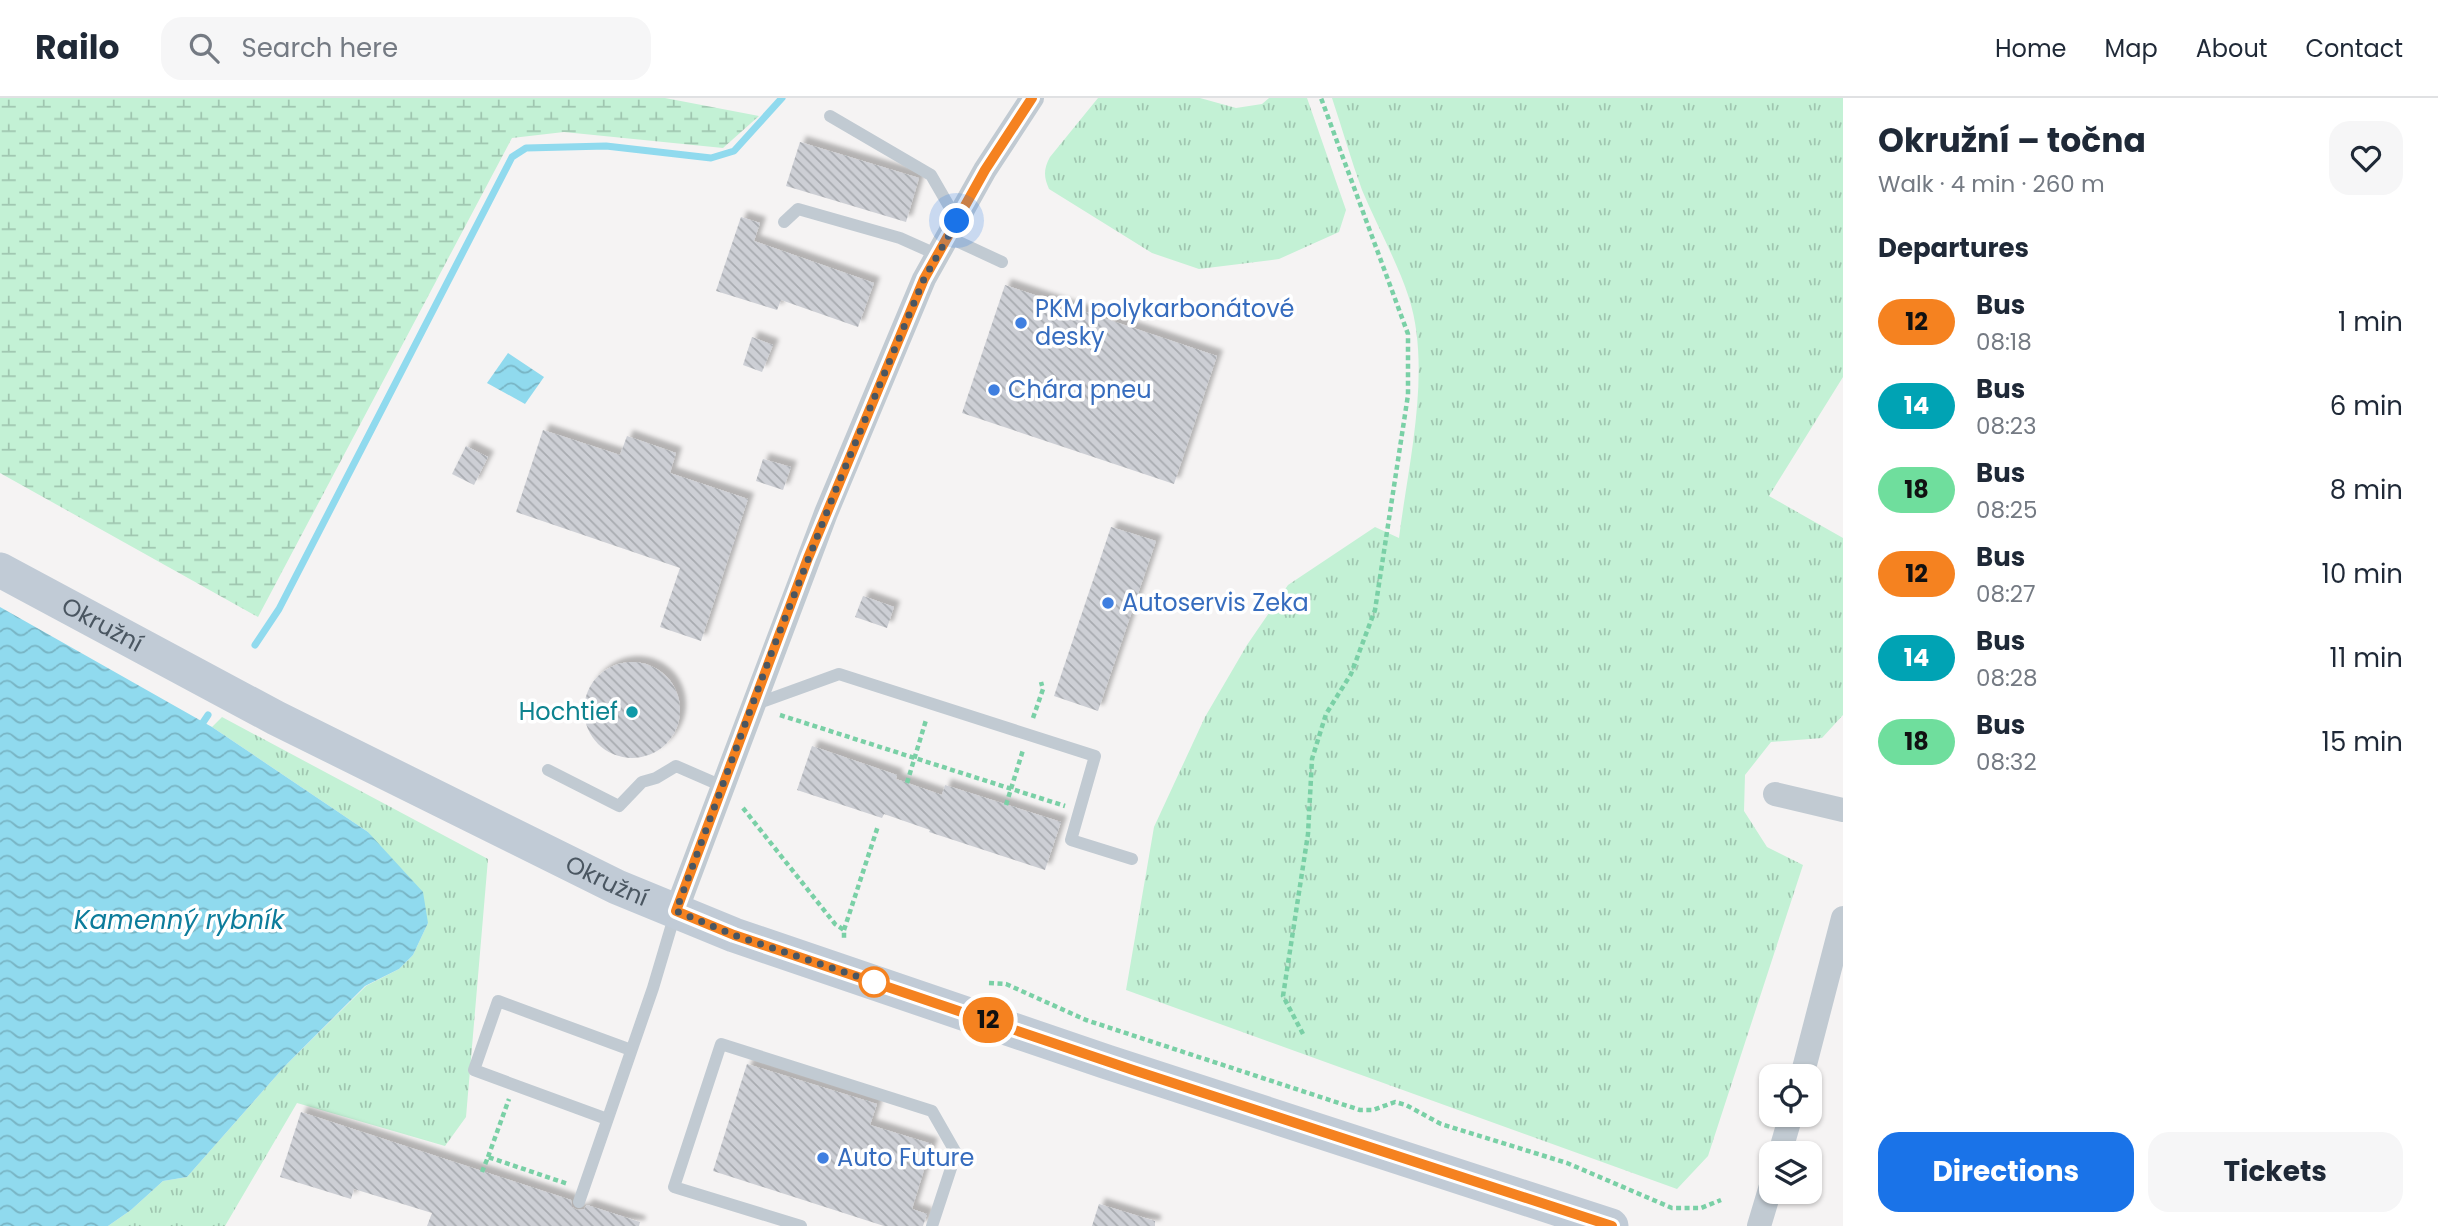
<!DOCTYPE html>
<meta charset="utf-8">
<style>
:root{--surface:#fff;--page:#f6f6f7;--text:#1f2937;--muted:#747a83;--line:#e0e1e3;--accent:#1a73e8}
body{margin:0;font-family:Poppins,sans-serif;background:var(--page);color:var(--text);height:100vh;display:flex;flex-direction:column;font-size:26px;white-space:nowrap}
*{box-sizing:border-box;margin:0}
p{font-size:23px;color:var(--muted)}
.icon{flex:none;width:38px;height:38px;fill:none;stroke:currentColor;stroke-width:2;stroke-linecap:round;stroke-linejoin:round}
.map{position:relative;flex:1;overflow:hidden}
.sheet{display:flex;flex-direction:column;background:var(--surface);width:595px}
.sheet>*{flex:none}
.badge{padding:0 14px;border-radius:23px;font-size:24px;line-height:46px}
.buttons{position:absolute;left:1759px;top:966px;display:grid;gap:14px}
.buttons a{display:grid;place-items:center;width:63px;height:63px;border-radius:14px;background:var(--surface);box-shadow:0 2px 5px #0004;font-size:35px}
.you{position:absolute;width:35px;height:35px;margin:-18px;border:5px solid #fff;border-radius:50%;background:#1a73e8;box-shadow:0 0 0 10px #1a73e833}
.map>.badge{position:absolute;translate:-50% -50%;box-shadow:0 0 0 4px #fff}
h2{padding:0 35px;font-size:26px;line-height:63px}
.round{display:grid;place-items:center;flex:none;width:74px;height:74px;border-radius:21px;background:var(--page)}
.head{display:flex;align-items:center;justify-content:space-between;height:119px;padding:0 35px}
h1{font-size:33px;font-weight:700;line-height:52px}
.action{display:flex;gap:14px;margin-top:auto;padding:14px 35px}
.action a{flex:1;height:80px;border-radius:21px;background:var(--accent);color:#fff;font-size:28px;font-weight:700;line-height:80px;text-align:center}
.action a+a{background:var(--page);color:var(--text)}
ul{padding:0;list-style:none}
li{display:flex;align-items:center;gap:21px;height:84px;padding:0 35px}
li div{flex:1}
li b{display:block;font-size:26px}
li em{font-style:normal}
li .badge{min-width:77px;font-weight:700;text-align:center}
header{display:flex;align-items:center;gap:42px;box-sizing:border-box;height:98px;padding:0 35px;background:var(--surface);border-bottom:2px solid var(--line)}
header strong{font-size:33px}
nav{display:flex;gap:38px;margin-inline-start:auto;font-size:24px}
.search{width:490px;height:63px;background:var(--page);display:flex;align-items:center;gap:18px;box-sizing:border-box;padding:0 24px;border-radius:21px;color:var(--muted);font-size:26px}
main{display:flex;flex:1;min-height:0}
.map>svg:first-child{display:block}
</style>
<header>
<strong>Railo</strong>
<div class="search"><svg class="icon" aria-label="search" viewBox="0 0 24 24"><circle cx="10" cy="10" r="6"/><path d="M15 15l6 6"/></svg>Search here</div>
<nav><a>Home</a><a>Map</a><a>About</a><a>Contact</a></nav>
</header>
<main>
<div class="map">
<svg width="1843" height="1128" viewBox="0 0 1843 1128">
<defs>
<pattern id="grass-tufts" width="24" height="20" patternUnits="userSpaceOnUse" patternTransform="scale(1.75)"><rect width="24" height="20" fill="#c3f1d5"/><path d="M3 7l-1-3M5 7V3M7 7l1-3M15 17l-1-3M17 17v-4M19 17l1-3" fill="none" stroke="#a0c6b0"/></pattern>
<pattern id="wetland-marsh" width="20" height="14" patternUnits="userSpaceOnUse" patternTransform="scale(1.75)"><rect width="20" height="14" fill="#c3f1d5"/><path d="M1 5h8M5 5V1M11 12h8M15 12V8" fill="none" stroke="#a0c6b0"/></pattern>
<pattern id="water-waves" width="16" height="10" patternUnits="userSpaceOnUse" patternTransform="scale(1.75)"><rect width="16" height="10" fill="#90daee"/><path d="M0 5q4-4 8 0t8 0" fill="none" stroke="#78b4c4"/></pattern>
<pattern id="building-back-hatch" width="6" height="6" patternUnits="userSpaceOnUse" patternTransform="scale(1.75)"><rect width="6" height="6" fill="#cdcfd5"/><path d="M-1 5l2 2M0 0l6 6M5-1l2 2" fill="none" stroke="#a8abb0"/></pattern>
<filter id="shadow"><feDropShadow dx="6" dy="-6" stdDeviation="2" flood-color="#0004"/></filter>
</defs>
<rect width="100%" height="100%" fill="#f5f3f3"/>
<g fill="url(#grass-tufts)">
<path d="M1098 0H1200L1236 10 1262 6 1269 0H1307L1346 112 1339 134 1279 161 1199 171 1152 155 1049 91C1044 79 1043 72 1050 59Z"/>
<path d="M1332 0H1843V279L1769 398 1843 440V617L1822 640 1771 644 1745 677 1744 713 1767 749 1803 767 1708 1058 1677 1091 1126 892 1154 729 1205 619 1247 547 1288 487 1375 429 1399 440C1408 367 1432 272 1409 200 1397 163 1377 128 1362 92 1351 62 1342 30 1332 0Z"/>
<path d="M222 619 488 761 466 1019 445 1048 297 1005 225 1128H108L131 1112 163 1083 187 1079 285 968 366 888 399 871 413 857 428 825 368 734 212 629Z"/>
</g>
<path fill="url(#wetland-marsh)" d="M0 0H665L759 18 723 50 564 34 512 40 258 519 0 375Z"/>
<g fill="url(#water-waves)">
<path d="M508 255 544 279 525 306 487 285Z"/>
<path d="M0 509 212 629 368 734 423 794 428 825 413 857 399 871 365 888 285 968 187 1079 163 1083 131 1112 108 1128H0Z"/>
</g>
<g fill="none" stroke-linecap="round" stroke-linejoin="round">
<g stroke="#90daee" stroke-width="7">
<path d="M255 547 279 511 512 59 526 50 606 48 711 60 734 53 782 0"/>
<path d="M198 632 208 617"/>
</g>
</g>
<g fill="url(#building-back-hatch)" filter="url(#shadow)">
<path d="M800 44 919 80 906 124 786 88Z"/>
<path d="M741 119 760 125 754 143 874 185 858 229 781 202 777 212 716 193Z"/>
<path d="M1005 187 1217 258 1174 386 962 315Z"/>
<path d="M752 239 773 247 762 274 743 267Z"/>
<path d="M543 332 620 357 627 338 676 355 670 375 748 401 701 543 660 529 680 470 516 414Z"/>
<path d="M466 348 488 359 474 387 452 376Z"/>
<path d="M763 361 791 369 783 392 756 383Z"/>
<path d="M1111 429 1156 443 1098 613 1054 598Z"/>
<path d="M863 498 894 509 887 530 855 519Z"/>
<circle cx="632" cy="612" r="48"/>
<path d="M812 648 897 677 896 681 942 697 945 687 1061 724 1045 772 929 734 930 732 884 716 882 720 797 692Z"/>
<path d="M747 966 877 1006 870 1027 932 1046 912 1111 927 1116 923 1128H884L713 1073Z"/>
<path d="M301 1014 571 1102 572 1109 577 1112 584 1111 587 1107 640 1124 639 1128H427L432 1115 354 1091 351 1101 280 1079Z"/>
<path d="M1099 1106 1155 1123V1128H1092Z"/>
</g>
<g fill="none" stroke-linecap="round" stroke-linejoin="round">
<g stroke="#7ad0a6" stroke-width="4.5" stroke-dasharray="5 3.5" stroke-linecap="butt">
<path d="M780 617 1065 708"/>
<path d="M1033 620 1043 591 1041 584"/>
<path d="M907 685 926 622"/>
<path d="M1006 707 1023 652"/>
<path d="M743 710 835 826 844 832V843"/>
<path d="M844 832 878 728"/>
<path d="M989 885 1006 886 1086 922 1360 1012H1373L1395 1004 1406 1007 1441 1026 1567 1065 1672 1110H1701L1721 1102"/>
<path d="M1303 936 1283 898 1308 736 1312 661 1326 616 1351 576 1375 512 1408 297V236L1321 0"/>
<path d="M488 1059 509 1001"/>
<path d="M482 1074 488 1059 568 1086"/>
</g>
<g stroke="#c1cad2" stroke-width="12">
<path d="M830 18 931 77 957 122"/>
<path d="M784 124 798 111 900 140 938 157"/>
<path d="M948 139 1002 164"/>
<path d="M756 606 839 576 1095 658 1071 742 1132 761"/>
<path d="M548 672 619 708 642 684 656 680 676 668 722 688"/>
<path d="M607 1021 474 972 498 903 631 952"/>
<path d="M579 1104 653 890 675 816"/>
<path d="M801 1128 674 1089 721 946 932 1013 956 1055 932 1128"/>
</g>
<g stroke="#c1cad2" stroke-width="24">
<path d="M1775 696 1843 712"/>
<path d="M676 813 826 415 924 181 985 72 1032 0"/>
<path d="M1802 978 1843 820"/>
<path d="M1780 1055 1791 1017"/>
<path d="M1759 1128 1771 1088"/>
</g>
<path stroke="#c1cbd6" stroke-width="35" id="s1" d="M0 472 276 620 617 789 734 837 1107 964 1611 1128"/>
</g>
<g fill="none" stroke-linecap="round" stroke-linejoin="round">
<defs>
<path id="line" d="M1032 0 985 72 924 181 808 460 676 813 734 837 1133 972 1612 1128"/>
</defs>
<use href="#line" stroke="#fff" stroke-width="16"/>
<use href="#line" stroke="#f58220" stroke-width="10"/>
<path stroke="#4a5661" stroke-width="7" stroke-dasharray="0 12.6" d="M874 884 877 885 734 837 676 813 774 548 834 396 924 181 957 123"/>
</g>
<g fill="#3f7fe0" stroke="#fff" stroke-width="2.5">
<circle cx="1021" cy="225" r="7"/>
<circle cx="994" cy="292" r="7"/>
<circle cx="1108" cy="505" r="7"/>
<circle cx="823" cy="1060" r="7"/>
</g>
<circle fill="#0f9aa8" stroke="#fff" stroke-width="2.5" cx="632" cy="614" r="7"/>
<circle fill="#fff" stroke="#f58220" stroke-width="3.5" cx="874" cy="884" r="14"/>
<g text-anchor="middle" stroke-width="7" stroke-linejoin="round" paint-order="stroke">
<g font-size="24" fill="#366cbe" stroke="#fff" text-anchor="start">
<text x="1035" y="219">PKM polykarbonátové<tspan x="1035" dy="28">desky</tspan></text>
<text x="1008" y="300">Chára pneu</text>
<text x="1122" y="513">Autoservis Zeka</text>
<text x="837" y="1068">Auto Future</text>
</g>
<g font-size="24" fill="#4a5661" stroke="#fff">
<text dy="8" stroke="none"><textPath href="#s1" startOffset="116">Okružní</textPath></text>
<text dy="8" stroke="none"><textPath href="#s1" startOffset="682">Okružní</textPath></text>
</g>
<g font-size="24" fill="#0d838f" stroke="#fff" text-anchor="end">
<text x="618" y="622">Hochtief</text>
</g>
<g font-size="26" font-style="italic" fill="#0c7c9b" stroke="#fff">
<text x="179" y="831">Kamenný rybník</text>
</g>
</g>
</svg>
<div class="buttons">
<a><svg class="icon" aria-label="locate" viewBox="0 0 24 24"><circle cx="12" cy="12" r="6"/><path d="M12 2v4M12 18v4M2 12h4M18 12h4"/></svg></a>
<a><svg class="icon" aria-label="layers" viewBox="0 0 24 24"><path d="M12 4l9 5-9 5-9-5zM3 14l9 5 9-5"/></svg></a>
</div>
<div class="you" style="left:957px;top:123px"></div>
<b class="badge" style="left:988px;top:922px;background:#f58220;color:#111">12</b>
</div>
<section class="sheet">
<div class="head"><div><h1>Okružní – točna</h1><p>Walk · 4 min · 260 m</p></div><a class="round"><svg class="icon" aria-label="heart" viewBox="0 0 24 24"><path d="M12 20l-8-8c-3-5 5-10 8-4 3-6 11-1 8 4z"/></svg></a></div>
<h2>Departures</h2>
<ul>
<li><span class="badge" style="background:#f58220;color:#111">12</span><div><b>Bus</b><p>08:18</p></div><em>1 min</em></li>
<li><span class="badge" style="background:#00a3b4;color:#fff">14</span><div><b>Bus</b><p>08:23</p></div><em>6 min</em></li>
<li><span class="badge" style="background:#6fde9d;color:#111">18</span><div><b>Bus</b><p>08:25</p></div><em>8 min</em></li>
<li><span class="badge" style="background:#f58220;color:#111">12</span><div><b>Bus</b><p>08:27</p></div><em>10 min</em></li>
<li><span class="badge" style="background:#00a3b4;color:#fff">14</span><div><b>Bus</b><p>08:28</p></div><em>11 min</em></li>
<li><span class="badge" style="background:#6fde9d;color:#111">18</span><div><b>Bus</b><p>08:32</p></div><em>15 min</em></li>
</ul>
<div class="action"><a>Directions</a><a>Tickets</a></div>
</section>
</main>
